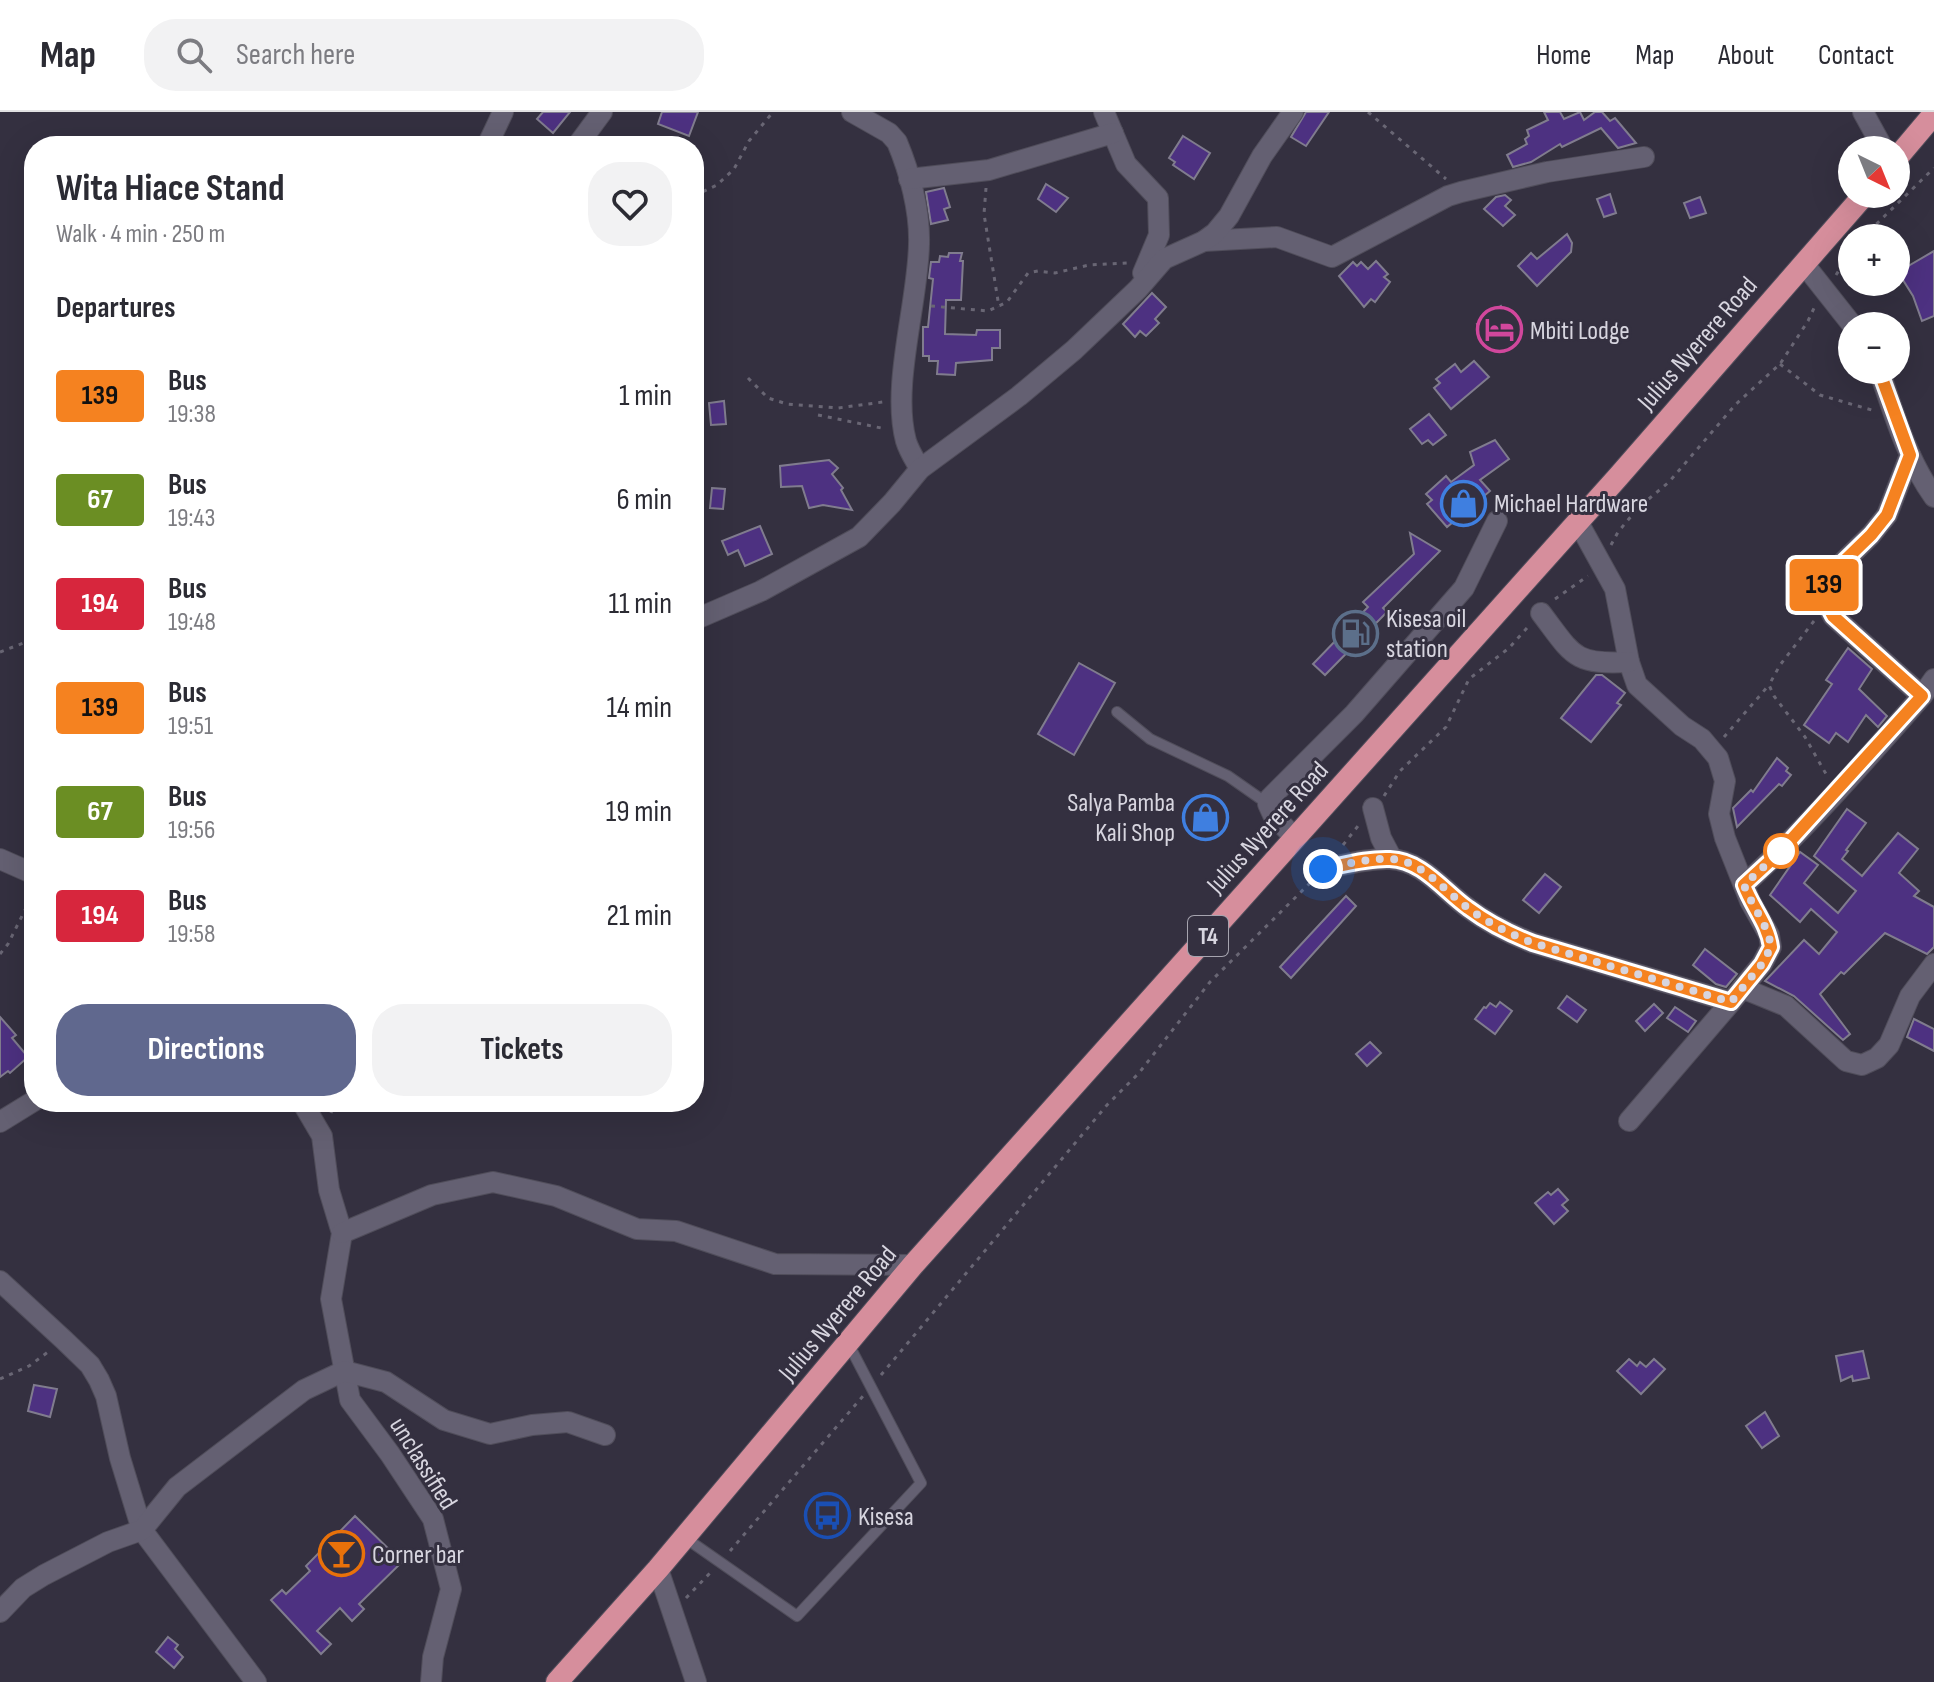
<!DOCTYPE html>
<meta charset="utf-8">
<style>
:root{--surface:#fff;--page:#f2f2f3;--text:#2b2b33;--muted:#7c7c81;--line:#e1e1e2;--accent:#60688e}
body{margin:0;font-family:"Sofia Sans Condensed",sans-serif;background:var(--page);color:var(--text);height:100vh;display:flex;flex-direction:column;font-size:30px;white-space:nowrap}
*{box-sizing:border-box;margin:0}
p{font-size:26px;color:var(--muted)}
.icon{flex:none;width:44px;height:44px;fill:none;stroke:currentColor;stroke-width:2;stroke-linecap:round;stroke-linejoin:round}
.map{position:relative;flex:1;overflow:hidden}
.drawer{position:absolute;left:24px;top:24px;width:680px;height:976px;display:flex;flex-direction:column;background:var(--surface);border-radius:32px;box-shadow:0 8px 32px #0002}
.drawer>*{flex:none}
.badge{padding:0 16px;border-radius:6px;font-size:28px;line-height:52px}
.needle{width:52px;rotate:137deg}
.tools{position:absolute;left:1838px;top:24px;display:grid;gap:16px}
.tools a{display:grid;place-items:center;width:72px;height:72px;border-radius:50%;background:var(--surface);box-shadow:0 8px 32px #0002;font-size:40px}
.you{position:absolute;width:40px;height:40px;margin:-20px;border:6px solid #fff;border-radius:50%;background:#1a73e8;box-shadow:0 0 0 12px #1a73e833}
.map>.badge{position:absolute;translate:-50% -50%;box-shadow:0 0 0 4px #fff}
h2{padding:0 32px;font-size:30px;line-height:72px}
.round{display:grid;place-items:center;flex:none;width:84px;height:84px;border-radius:32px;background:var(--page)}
.overview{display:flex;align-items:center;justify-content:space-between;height:136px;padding:0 32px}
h1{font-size:38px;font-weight:700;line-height:60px}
.action{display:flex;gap:16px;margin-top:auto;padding:16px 32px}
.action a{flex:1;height:92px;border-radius:32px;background:var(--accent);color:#fff;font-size:32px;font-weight:700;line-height:92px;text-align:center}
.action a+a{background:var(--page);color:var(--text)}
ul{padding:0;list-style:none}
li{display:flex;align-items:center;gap:24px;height:104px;padding:0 32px}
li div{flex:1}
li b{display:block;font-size:30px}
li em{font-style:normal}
li .badge{min-width:88px;font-weight:700;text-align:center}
header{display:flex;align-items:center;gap:48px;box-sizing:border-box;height:112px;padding:0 40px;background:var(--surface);border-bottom:2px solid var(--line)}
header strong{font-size:38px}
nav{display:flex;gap:44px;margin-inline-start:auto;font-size:28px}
.search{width:560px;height:72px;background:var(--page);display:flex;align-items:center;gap:20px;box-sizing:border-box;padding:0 28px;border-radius:32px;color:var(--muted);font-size:30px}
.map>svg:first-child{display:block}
</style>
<header>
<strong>Map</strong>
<div class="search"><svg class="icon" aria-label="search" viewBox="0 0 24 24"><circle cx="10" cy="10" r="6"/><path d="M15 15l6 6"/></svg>Search here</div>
<nav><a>Home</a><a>Map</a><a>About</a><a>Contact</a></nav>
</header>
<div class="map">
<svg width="1934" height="1570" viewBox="0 0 1934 1570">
<rect width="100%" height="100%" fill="#343040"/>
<g fill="#4d3181" stroke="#807c8e" stroke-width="2">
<path d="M543 0H570L553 21 537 7Z"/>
<path d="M662 0H698L689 24 658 12Z"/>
<path d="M1306 0H1329L1306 34 1291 25Z"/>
<path d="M1544 0H1560L1564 7 1580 0 1584 8 1595 0H1602L1610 9 1615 6 1636 31 1618 36 1601 16 1562 35 1560 32 1531 50 1513 55 1507 43 1527 32 1525 27 1529 24 1527 18 1548 8Z"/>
<path d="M1183 24 1210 41 1194 67 1173 53 1175 50 1169 46Z"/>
<path d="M1046 72 1068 86 1056 100 1038 87Z"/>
<path d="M944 76 950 95 944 97 948 108 931 112 926 80Z"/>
<path d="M1610 82 1616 101 1604 105 1597 87Z"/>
<path d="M1505 83 1511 88 1505 94 1515 103 1503 114 1484 97 1496 85Z"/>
<path d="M1700 85 1706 101 1690 106 1684 91Z"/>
<path d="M1567 122 1572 131 1571 140 1537 174 1518 154 1531 141 1537 147Z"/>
<path d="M1934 139V204L1922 209 1913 184 1898 160Z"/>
<path d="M949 141H962L960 149H963L961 188H946L945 222 976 223 977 218H1000V236H992V248L956 251 955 263 937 262 938 249H929V244H923V215H928L933 167 929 166 931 150H939L940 144 948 145Z"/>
<path d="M1376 149 1388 162 1384 165 1390 170 1375 190 1371 187 1364 195 1339 164 1353 150 1357 154 1361 150 1368 157Z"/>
<path d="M1152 181 1166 195 1155 207 1159 211 1146 224 1140 219 1135 225 1123 212Z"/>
<path d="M1501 194 1518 219 1493 236 1477 212Z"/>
<path d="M1474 249 1489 265 1451 297 1434 276 1440 271 1436 267 1455 252 1461 260Z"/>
<path d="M724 289 726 312 711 313 709 291Z"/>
<path d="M1429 302 1446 323 1433 333 1428 328 1422 332 1410 317Z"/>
<path d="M1495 328 1509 347 1480 368 1490 379 1447 415 1427 392 1432 388 1426 382 1446 364 1451 370 1474 353 1470 340Z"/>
<path d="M829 348 838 356 832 362 843 376 841 378 852 398 823 393 809 396 802 374 781 375 780 354Z"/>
<path d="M712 376 725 377 723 397 710 396Z"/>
<path d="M760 414 772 442 745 454 738 438 728 443 722 429Z"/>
<path d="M1410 421 1440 439 1383 496 1387 500 1325 563 1313 552 1368 495 1363 490 1414 442Z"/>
<path d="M1848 536 1872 557 1859 577 1887 604 1878 615 1866 603 1848 630 1836 621 1829 631 1804 613 1832 572 1826 568Z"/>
<path d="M1079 551 1115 571 1074 643 1038 622Z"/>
<path d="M1596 563H1602L1625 581 1617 591 1621 593 1591 630 1561 606Z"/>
<path d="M1777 646 1788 656 1786 659 1791 663 1782 674 1779 672 1737 715 1733 696 1751 678 1753 680Z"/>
<path d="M1847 697 1866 711 1846 738 1848 739 1842 747 1862 764 1898 721 1918 737 1899 761 1919 779 1914 784 1934 795V835L1927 842 1885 821 1844 862 1841 860 1820 882 1850 922 1843 928 1794 884 1765 869 1804 828 1819 842 1837 820 1811 797 1800 810 1770 783 1800 740 1818 753 1804 771 1838 801 1856 779 1814 744Z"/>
<path d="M1545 762 1561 775 1539 801 1523 788Z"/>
<path d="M1346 784 1356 794 1291 866 1280 855Z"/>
<path d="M1705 837 1737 862 1726 875 1716 872 1693 853Z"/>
<path d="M1567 884 1586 898 1577 910 1558 896Z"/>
<path d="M1500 890 1512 899 1495 922 1475 907 1484 895 1486 896 1490 891 1496 895Z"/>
<path d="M1654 892 1663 901 1645 919 1636 909Z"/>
<path d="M1675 895 1696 909 1688 920 1667 906Z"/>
<path d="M0 905 16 923 12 926 28 945 10 961 8 959 0 965Z"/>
<path d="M1914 907 1934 917V939L1907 925Z"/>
<path d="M1370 930 1381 941 1367 954 1356 942Z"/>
<path d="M1558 1077 1568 1088 1562 1093 1568 1099 1554 1112 1535 1091 1548 1080 1551 1083Z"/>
<path d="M1863 1239 1869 1266 1853 1269 1852 1264 1841 1269 1836 1244Z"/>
<path d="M1629 1247 1637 1254 1640 1250 1646 1255 1654 1247 1665 1257 1641 1282 1617 1259Z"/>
<path d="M34 1273 57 1277 50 1305 28 1299Z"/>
<path d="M1765 1300 1779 1324 1762 1336 1746 1314Z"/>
<path d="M355 1404 402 1450 359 1492 364 1497 352 1509 340 1496 317 1519 331 1532 321 1542 271 1488 282 1478 286 1482 310 1459 306 1454Z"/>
<path d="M168 1525 178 1533 175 1537 183 1545 174 1556 156 1540Z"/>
</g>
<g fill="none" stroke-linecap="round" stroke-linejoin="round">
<defs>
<g id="service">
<path d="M1117 600 1150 627 1228 664 1268 692"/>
<path d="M684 1425 797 1504 921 1371 848 1231"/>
</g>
<g id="minor">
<path d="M852 0 889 21 897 30C910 61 920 99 919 132 918 191 891 274 906 329 909 339 915 348 920 357"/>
<path d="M1104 0 1126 52 1158 86 1159 123 1143 161"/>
<path d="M1863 0 1884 38"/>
<path d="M487 34 503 0"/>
<path d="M577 34 602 0"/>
<path d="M909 67 989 58 1113 21"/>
<path d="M1204 129 1277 125 1332 145 1448 84 1461 80 1547 60 1644 45"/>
<path d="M1804 152 1853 214"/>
<path d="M1879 258C1894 302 1907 347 1934 385"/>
<path d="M1910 343 1887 403 1871 423 1833 460 1824 473 1822 483 1833 504 1922 584"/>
<path d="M1578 410 1615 477 1629 550 1637 573 1682 614 1702 627 1718 646 1725 669 1719 702 1725 726 1750 789 1769 823 1771 835 1762 852 1731 890 1629 1009"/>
<path d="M1541 501C1573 543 1573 553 1629 550"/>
<path d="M694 508 761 479 859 425 892 391 920 357 1019 284 1074 238 1138 177 1164 147 1204 129 1215 121 1229 104 1262 44 1293 0"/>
<path d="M1373 696 1381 726 1392 747"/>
<path d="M1295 726 1273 703 1268 692 1270 686 1354 602 1464 476 1497 409"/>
<path d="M0 747 34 762"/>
<path d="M1323 757C1344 753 1368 746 1390 747 1422 748 1444 779 1468 796 1488 811 1510 822 1533 831L1731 890"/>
<path d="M1744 773C1808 715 1865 649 1922 584L1934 567"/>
<path d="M1742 876 1786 894 1846 949 1862 953 1877 946 1889 933 1910 884 1934 852"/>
<path d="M302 990 322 1024 329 1078 342 1121 331 1187 350 1288 390 1342 433 1407 451 1477 433 1545 431 1570"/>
<path d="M0 1010 34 989"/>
<path d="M342 1121 432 1083 493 1070 556 1084 637 1117 676 1119 775 1152 913 1153"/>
<path d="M0 1169 64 1228 90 1253 99 1268 106 1284 120 1346 142 1418 256 1570"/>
<path d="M0 1500 23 1476 44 1463 108 1430 142 1418 177 1375 304 1278 344 1259 386 1270 444 1308 490 1322 532 1313 568 1310 605 1323"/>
</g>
<path id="tertiary" d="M658 1457 696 1570"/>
<g id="trunk">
<path d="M1896 47 1934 2"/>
<path d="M557 1570 658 1457 913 1153 1618 365 1865 82"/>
</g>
</defs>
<use href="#service" stroke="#504d5a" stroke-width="12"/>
<use href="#minor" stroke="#504d5a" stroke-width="22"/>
<use href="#tertiary" stroke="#504d5a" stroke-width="22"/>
<use href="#trunk" stroke="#504d5a" stroke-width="24"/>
<g stroke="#696674" stroke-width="3" stroke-dasharray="4 6" stroke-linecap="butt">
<path d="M1368 0 1446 67"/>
<path d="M986 76 984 102 999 195"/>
<path d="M694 84 717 73 734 57 749 29 773 0"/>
<path d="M1862 126 1934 56"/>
<path d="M1836 163 1852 138"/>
<path d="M931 194 988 199 1007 190 1028 161 1038 159 1055 161 1089 153 1128 151"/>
<path d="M1780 252 1820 283 1875 299"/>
<path d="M748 266 768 286 787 292 838 296 883 290"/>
<path d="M818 303 886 317"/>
<path d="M1611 433 1618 420 1638 396 1669 370 1736 292 1780 252 1808 209 1815 194"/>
<path d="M1555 487 1588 464"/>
<path d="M1814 509 1780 553 1769 573 1774 584 1805 625 1826 662"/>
<path d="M0 540 34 527"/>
<path d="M1724 625 1769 573"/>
<path d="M1384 684 1400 659 1446 615 1469 567 1509 536 1527 516"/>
<path d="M1343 733 1358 714"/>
<path d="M0 842 8 832 29 790 34 786"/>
<path d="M331 1001 335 990"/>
<path d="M881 1263 1107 993 1139 961 1210 870 1312 769"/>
<path d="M0 1267 29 1254 48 1240"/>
<path d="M730 1439 863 1284"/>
<path d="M686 1486 711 1460"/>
</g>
<use href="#service" stroke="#646072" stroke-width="10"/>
<use href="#minor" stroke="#646072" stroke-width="20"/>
<use href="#tertiary" stroke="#646072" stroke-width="20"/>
<use href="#trunk" stroke="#d68e9c" stroke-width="22"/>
</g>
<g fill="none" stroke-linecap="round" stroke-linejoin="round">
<defs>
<path id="line" d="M1323 757C1344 753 1368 746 1390 747 1422 748 1444 779 1468 796 1488 811 1510 822 1533 831L1731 890 1762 852 1771 835C1768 812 1752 795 1744 773L1781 739 1922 584 1833 504 1822 483 1824 473 1833 460 1871 423 1887 403 1910 343 1879 258"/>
</defs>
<use href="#line" stroke="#fff" stroke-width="18"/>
<use href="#line" stroke="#f58220" stroke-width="12"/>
<path stroke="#d7d5df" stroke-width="8" stroke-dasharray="0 14.4" d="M1323 757C1344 753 1368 746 1390 747 1422 748 1444 779 1468 796 1488 811 1510 822 1533 831L1731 890 1762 852 1771 835C1768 812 1752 795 1744 773L1781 739"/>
</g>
<defs>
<symbol id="hotel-ring" viewBox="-11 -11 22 22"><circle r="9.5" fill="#343040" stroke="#d1479c" stroke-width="1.5"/><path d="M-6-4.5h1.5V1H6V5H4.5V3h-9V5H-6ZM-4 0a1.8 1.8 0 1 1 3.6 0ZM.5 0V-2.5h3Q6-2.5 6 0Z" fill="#d1479c"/></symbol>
<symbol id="shop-ring" viewBox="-11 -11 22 22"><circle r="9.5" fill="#343040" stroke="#3f7fe0" stroke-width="1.5"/><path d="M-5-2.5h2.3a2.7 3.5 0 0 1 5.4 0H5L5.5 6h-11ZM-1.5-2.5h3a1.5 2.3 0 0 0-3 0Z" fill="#3f7fe0"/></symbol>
<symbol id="fuel-ring" viewBox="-11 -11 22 22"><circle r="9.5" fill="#343040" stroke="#5c6f8a" stroke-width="1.5"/><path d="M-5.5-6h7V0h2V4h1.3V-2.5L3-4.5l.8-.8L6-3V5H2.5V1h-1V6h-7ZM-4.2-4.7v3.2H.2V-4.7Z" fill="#5c6f8a"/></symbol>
<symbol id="bus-ring" viewBox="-11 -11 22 22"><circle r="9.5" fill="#343040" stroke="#1a4fb4" stroke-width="1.5"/><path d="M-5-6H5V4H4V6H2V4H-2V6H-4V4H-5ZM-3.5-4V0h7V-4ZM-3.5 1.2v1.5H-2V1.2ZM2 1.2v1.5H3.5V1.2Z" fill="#1a4fb4"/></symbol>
<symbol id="bar-ring" viewBox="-11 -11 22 22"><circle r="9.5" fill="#343040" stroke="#e8710a" stroke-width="1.5"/><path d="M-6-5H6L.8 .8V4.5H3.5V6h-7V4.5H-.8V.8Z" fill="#e8710a"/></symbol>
</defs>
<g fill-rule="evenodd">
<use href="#hotel-ring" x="1474" y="192" width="51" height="51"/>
<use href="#shop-ring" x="1438" y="366" width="51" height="51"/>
<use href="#fuel-ring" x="1330" y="496" width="51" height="51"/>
<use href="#shop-ring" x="1180" y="680" width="51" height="51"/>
<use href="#bus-ring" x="802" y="1378" width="51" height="51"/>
<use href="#bar-ring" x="316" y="1416" width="51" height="51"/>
</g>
<circle fill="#fff" stroke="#f58220" stroke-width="4" cx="1781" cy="739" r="16"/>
<g text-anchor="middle" stroke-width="6" stroke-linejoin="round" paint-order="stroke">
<rect fill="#343040" stroke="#a6a4af" stroke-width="2" x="1188" y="804" width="40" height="40" rx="6"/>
<g font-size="24" font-weight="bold" fill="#d7d5df">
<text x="1208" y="832">T4</text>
</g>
<g font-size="26" fill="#d7d5df" stroke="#343040" text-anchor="start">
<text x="1530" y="227">Mbiti Lodge</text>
<text x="1494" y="400">Michael Hardware</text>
<text x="1386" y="515">Kisesa oil<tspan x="1386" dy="30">station</tspan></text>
<text x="1175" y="699" text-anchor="end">Salya Pamba<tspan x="1175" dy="30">Kali Shop</tspan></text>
<text x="858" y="1413">Kisesa</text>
<text x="372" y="1451">Corner bar</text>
</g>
<g font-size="26" fill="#d7d5df" stroke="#343040">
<text transform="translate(1697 231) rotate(-49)" y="9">Julius Nyerere Road</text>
<text transform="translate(1267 715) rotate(-48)" y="9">Julius Nyerere Road</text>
<text transform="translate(837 1201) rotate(-50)" y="9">Julius Nyerere Road</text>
<text transform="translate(424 1351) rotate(58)" y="9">unclassified</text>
</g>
</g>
</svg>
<div class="tools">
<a><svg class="needle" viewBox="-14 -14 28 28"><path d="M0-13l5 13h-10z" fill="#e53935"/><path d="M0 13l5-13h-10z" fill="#7c7c81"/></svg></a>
<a>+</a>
<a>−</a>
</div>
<div class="you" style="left:1323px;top:757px"></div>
<b class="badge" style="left:1824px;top:473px;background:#f58220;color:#111">139</b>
<section class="drawer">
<div class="overview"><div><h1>Wita Hiace Stand</h1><p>Walk · 4 min · 250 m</p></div><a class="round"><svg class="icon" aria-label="heart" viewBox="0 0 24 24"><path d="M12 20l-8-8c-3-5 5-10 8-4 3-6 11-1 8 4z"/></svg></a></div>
<h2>Departures</h2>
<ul>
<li><span class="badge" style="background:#f58220;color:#111">139</span><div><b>Bus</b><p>19:38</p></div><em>1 min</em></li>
<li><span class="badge" style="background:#6b8e23;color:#fff">67</span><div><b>Bus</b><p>19:43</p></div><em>6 min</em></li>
<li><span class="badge" style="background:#d7263d;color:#fff">194</span><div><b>Bus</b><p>19:48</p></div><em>11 min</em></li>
<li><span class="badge" style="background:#f58220;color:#111">139</span><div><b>Bus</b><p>19:51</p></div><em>14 min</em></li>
<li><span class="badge" style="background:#6b8e23;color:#fff">67</span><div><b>Bus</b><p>19:56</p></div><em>19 min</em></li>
<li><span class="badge" style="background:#d7263d;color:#fff">194</span><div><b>Bus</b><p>19:58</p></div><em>21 min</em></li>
</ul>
<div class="action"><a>Directions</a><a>Tickets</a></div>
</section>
</div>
